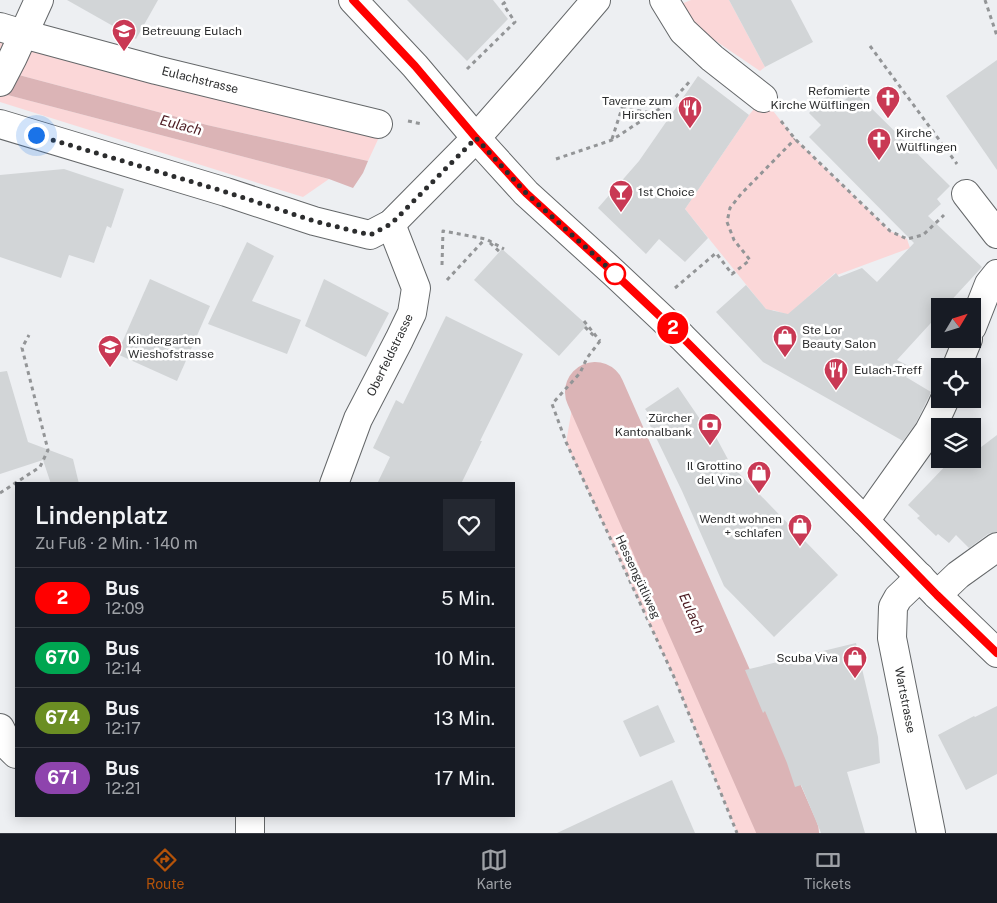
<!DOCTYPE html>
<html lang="de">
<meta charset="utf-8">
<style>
:root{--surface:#171b24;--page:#242831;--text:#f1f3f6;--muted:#9ea1a6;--line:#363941;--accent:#b45309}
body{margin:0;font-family:"Public Sans",sans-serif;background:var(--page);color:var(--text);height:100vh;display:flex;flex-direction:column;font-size:19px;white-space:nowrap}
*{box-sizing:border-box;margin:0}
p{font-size:16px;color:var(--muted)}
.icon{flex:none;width:28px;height:28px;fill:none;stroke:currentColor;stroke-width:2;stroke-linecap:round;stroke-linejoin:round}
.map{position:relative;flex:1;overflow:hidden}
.panel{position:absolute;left:15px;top:482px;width:500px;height:335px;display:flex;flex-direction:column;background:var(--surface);border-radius:0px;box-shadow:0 2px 12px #0003}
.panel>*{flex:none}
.badge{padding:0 10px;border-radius:16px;font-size:18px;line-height:32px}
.needle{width:32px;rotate:52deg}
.controls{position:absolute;left:931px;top:298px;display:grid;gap:10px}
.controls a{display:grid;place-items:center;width:50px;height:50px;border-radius:0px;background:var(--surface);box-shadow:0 2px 12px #0003;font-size:25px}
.you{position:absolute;width:25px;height:25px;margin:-12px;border:4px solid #fff;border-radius:50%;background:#1a73e8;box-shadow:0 0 0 8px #1a73e833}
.map>.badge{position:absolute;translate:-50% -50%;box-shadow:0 0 0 2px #fff}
.round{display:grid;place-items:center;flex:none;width:52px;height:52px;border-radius:0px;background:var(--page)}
.overview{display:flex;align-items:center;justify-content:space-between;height:85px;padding:0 20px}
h1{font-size:24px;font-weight:600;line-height:38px}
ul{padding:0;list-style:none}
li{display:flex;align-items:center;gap:15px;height:60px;padding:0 20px;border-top:1px solid var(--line)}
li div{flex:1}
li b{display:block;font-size:19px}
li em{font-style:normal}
li .badge{min-width:55px;font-weight:700;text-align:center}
.menu{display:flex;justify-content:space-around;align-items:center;height:70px;border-top:1px solid var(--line);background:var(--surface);font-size:14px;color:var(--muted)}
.menu a{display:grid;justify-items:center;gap:2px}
.menu .active{color:var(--accent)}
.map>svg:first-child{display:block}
</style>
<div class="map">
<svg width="997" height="833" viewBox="0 0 997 833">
<rect width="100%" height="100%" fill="#edeff2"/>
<g fill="#fbd7d8">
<path d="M691 0H729L765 67 760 71 701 31 681 4Z"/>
<path d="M0 39C124 81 253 109 381 133L368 161 207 125 0 70Z"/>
<path d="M0 93 329 179 303 197 0 102Z"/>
<path d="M763 98 795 139 890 231 907 239 910 248 837 275 835 273 790 313 789 315 773 310 769 313 685 209 749 115Z"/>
<path d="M586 399 698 654 775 833H737L674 677 566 443 572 408Z"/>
</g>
<path fill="#dbb4b6" d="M0 70 207 125 368 161 363 173 353 188 329 179 0 93Z"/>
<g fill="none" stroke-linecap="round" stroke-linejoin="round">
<path stroke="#dbb4b6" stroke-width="60" d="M595 392 789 833"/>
</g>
<g fill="#d2d5d7">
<path d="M67 0H158L136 39Z"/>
<path d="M407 0H493L508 19 467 61Z"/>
<path d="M729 0H791L813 42 765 67Z"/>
<path d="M997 60V170L946 96Z"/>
<path d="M698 76 749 115 685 209 708 238 685 262 659 239 646 254 598 208 639 161Z"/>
<path d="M831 91 843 102 854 91 950 186 937 199 941 204 928 216 982 267 946 306H940V313L897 360 911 367 906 377 931 392 916 423 903 441 763 362 716 312 746 285 766 309 788 314 836 273 839 277 862 268 877 282 914 243 809 137 821 125 809 113Z"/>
<path d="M64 169 124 189 111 228 107 226 94 263 69 255 61 278 0 257V175Z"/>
<path d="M247 242 274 256 252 301 301 320 287 354 208 324Z"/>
<path d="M502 249 587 325 559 356 474 280Z"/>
<path d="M150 279 210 306 177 381 117 354Z"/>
<path d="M324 279 389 313 366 357 305 326Z"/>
<path d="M446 316 523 354 480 441H482L461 484H377L390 457 373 448 396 400 403 404Z"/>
<path d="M7 371 28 442 73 459 79 484H51L43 460 0 474V372Z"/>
<path d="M678 387 706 428 710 426 731 465 838 575 774 637 724 586 682 491 646 417 649 414 645 409Z"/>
<path d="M997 435V532L988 534 969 548 956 535 949 543 938 534 936 536 917 518 920 516 908 505 952 459H972V454Z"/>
<path d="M856 643 878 737 880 763 847 772 865 833H821L801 785 795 787 787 763 765 711 763 713 745 670Z"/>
<path d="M658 705 675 742 640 757 623 721Z"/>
<path d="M997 706V774L966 790 938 735 974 716 975 717Z"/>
<path d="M672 780 695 833H557L617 805Z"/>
</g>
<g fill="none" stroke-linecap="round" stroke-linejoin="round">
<defs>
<g id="minor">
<path d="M353 0 415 66 476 138 526 193 615 274 682 337 865 521 937 595 997 653"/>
<path d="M664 0 683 31 712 58 763 98"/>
<path d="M0 27 23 34 156 70 378 124"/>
<path d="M0 82 13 57 39 0"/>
<path d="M0 124 226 192 314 221 370 235 391 224 476 138 529 78 596 0"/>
<path d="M966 194 997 234"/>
<path d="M972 327 989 284 997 274"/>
<path d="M957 366 968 339"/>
<path d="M334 484 358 419 399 340 412 313 416 288 391 224"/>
<path d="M865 521 929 431 940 410 945 399"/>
<path d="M920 577 898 598 893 607 892 638 931 833"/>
<path d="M937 595 958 575 997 547"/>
<path d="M0 728 10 748 16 754"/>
<path d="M250 816V833"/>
</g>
</defs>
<use href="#minor" stroke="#646769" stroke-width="30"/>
<g stroke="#939597" stroke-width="3" stroke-dasharray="4 4" stroke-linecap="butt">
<path d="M985 0 997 36"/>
<path d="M870 46 957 164"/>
<path d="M467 69 515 22 503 4 508 0"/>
<path d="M408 121 422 124"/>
<path d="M781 121 795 139 890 231 907 239 923 235 944 215"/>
<path d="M612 139 622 108 652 113"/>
<path d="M556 159 612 140 673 100 690 81"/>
<path d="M490 243 500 252"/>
<path d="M442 265 443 231 486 239 504 249"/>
<path d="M447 280 485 239"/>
<path d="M675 288 716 253 732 274 750 260 734 240 727 222 730 208 741 194 795 139"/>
<path d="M584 321 600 341"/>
<path d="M585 327 594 336"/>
<path d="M600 341 587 358 580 373 552 404 566 442 674 677 737 833"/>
<path d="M0 493 40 467 48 450 22 348 29 335"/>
</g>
<use href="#minor" stroke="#fff" stroke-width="28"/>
</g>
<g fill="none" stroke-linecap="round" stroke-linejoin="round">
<defs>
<path id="line" d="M353 0 415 66 476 138 526 193 615 274 682 337 865 521 937 595 997 653"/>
</defs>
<use href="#line" stroke="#fff" stroke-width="11"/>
<use href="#line" stroke="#f00" stroke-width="8"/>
<path stroke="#2c2d2e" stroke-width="5" stroke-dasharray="0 9" d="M36 135 226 192 314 221 370 235 391 224 476 138 526 193 615 274"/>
</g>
<defs>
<symbol id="school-pin" viewBox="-11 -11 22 30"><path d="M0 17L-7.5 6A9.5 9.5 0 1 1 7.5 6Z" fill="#c93954" stroke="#fff"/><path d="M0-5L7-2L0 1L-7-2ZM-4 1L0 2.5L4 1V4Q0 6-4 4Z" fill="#fff"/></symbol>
<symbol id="church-pin" viewBox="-11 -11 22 30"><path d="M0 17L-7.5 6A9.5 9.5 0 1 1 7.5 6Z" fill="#c93954" stroke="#fff"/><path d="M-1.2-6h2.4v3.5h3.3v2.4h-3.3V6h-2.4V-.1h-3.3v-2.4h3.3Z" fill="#fff"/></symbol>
<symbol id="restaurant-pin" viewBox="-11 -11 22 30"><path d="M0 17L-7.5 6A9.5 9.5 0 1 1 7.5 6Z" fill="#c93954" stroke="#fff"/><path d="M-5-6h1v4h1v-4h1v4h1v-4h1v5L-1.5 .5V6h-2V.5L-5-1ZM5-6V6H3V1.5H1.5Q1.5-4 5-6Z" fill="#fff"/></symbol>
<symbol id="bar-pin" viewBox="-11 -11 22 30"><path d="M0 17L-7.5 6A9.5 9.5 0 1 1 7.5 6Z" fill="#c93954" stroke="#fff"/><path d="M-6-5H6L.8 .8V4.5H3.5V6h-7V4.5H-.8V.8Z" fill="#fff"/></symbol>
<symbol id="shop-pin" viewBox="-11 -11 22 30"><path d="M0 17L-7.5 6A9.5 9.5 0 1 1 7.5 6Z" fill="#c93954" stroke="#fff"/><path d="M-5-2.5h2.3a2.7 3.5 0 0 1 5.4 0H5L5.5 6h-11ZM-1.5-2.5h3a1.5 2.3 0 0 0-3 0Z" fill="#fff"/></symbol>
<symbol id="bank-pin" viewBox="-11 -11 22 30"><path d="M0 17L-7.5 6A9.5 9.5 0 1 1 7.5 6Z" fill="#c93954" stroke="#fff"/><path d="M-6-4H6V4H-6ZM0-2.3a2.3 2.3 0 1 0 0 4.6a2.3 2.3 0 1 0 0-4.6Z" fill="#fff"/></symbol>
</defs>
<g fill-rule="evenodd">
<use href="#school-pin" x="110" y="17" width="28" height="38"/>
<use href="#church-pin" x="874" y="84" width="28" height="38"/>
<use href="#restaurant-pin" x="676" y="94" width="28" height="38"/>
<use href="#church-pin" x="865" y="126" width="28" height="38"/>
<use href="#bar-pin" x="607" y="178" width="28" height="38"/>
<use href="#shop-pin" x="771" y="323" width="28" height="38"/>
<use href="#school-pin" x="96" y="333" width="28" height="38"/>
<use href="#restaurant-pin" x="822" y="356" width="28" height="38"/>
<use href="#bank-pin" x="696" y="411" width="28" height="38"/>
<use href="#shop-pin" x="745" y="459" width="28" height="38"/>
<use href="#shop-pin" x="786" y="512" width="28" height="38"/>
<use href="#shop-pin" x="841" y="644" width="28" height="38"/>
</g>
<circle fill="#fff" stroke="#f00" stroke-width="2.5" cx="615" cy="274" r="10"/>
<g text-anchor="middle" stroke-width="5" stroke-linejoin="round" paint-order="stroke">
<g font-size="12" fill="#2c2d2e" stroke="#fff" text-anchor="start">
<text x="142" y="35">Betreuung Eulach</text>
<text x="870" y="95" text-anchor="end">Refomierte<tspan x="870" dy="14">Kirche Wülflingen</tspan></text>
<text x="672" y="105" text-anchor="end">Taverne zum<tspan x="672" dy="14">Hirschen</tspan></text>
<text x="896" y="137">Kirche<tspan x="896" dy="14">Wülflingen</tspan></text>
<text x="638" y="196">1st Choice</text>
<text x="802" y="334">Ste Lor<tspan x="802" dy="14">Beauty Salon</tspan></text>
<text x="128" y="344">Kindergarten<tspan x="128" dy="14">Wieshofstrasse</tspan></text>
<text x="854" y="374">Eulach-Treff</text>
<text x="692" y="422" text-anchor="end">Zürcher<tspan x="692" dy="14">Kantonalbank</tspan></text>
<text x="742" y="470" text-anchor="end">Il Grottino<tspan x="742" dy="14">del Vino</tspan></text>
<text x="782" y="523" text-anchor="end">Wendt wohnen<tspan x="782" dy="14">+ schlafen</tspan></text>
<text x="838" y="662" text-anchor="end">Scuba Viva</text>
</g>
<g font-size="12" fill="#2c2d2e" stroke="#fff">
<text transform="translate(200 80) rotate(14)" y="4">Eulachstrasse</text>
<text transform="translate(390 355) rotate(-64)" y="4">Oberfeldstrasse</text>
<text transform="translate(638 577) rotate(65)" y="4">Hessengütliweg</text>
<text transform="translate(905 700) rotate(79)" y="4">Wartstrasse</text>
</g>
<g font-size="14" font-style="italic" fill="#4a181f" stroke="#fff">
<text transform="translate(181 125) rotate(15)" y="5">Eulach</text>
<text transform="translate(692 613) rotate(66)" y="5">Eulach</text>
</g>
</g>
</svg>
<div class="controls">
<a><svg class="needle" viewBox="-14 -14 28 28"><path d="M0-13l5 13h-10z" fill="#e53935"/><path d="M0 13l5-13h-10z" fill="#9ea1a6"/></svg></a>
<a><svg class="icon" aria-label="locate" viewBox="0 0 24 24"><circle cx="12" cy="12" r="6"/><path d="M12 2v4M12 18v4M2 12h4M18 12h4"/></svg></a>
<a><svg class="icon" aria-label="layers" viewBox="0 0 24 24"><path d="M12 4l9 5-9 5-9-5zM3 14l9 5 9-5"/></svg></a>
</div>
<div class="you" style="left:36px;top:135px"></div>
<b class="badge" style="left:673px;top:328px;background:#f00;color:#fff">2</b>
<section class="panel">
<div class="overview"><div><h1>Lindenplatz</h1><p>Zu Fuß · 2 Min. · 140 m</p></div><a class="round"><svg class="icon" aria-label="heart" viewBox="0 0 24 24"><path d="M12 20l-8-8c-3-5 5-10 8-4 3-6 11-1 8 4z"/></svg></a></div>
<ul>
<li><span class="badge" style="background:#f00;color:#fff">2</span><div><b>Bus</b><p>12:09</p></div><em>5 Min.</em></li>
<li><span class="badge" style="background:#00a651;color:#fff">670</span><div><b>Bus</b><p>12:14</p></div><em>10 Min.</em></li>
<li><span class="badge" style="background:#6b8e23;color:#fff">674</span><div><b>Bus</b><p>12:17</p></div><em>13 Min.</em></li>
<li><span class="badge" style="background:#8e44ad;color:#fff">671</span><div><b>Bus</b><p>12:21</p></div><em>17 Min.</em></li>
</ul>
</section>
</div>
<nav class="menu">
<a class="active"><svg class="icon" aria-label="directions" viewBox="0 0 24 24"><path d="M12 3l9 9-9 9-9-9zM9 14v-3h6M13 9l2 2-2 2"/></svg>Route</a>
<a><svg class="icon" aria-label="map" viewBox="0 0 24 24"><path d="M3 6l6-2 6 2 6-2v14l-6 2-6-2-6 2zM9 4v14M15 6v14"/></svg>Karte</a>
<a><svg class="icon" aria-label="tickets" viewBox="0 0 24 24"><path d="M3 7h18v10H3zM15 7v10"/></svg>Tickets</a>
</nav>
